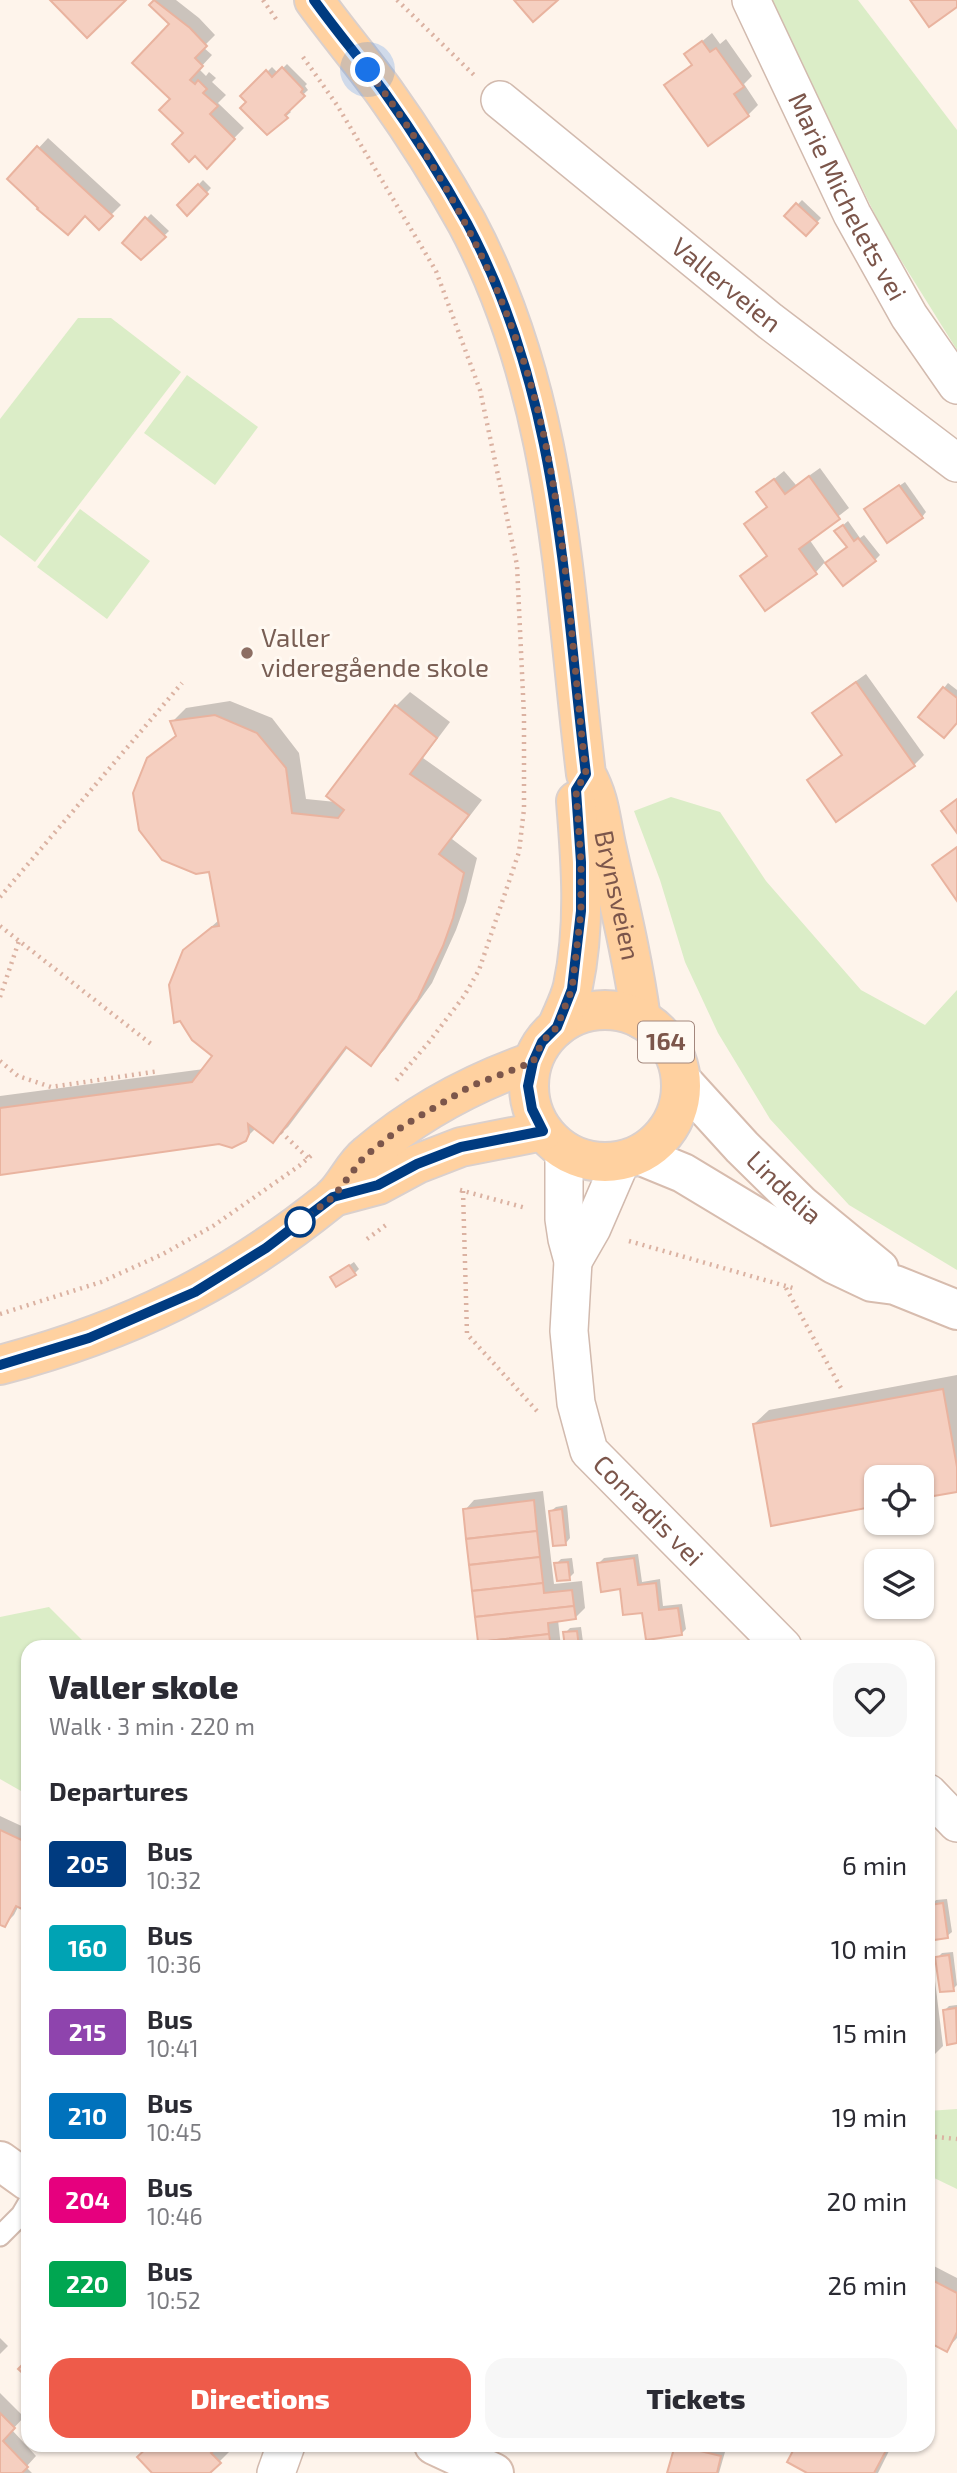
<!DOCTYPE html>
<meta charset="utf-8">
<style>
:root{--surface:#fff;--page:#f7f7f7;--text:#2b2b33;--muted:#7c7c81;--accent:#ee5b4a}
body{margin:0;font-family:"Exo 2",sans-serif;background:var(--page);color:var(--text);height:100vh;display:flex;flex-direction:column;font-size:26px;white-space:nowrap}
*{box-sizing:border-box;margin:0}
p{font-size:23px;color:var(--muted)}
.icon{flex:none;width:38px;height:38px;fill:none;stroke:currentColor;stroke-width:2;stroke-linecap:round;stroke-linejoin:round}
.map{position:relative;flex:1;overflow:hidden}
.details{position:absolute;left:21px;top:1640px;width:914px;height:812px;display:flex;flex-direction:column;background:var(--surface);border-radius:21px;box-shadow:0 2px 5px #0004}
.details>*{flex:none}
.badge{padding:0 14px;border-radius:5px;font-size:24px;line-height:46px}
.fabs{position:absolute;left:864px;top:1465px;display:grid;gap:14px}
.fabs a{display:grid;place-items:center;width:70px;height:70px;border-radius:14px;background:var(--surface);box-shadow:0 2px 5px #0004;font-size:35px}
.you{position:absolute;width:35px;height:35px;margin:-18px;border:5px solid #fff;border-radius:50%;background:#1a73e8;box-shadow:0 0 0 10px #1a73e833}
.map>.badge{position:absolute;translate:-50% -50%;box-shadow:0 0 0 4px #fff}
h2{padding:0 28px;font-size:26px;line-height:63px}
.round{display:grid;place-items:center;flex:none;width:74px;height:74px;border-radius:21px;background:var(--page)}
.overview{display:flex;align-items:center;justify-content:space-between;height:119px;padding:0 28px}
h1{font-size:33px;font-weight:800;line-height:52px}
.button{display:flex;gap:14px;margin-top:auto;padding:14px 28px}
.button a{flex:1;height:80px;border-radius:21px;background:var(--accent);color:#fff;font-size:28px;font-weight:800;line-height:80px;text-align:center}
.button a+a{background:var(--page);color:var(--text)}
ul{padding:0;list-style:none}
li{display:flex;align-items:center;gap:21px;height:84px;padding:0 28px}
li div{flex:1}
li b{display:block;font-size:26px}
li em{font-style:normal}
li .badge{min-width:77px;font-weight:700;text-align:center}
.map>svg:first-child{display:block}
</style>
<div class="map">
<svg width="957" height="2473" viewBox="0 0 957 2473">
<rect width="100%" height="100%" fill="#fef4eb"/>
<g fill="#dbedc7">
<path d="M770 0H858L957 130V350L884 233Z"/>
<path d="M78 318H111L181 372 35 562 0 535V419Z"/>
<path d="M187 375 258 427 215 485 144 433Z"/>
<path d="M80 509 150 561 107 619 37 567Z"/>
<path d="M671 797 720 812 766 881 861 990 925 1025 957 990V1270L849 1205 770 1119 718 1033 685 962 660 880 634 811Z"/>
<path d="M49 1607 89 1647H28V1795L0 1779V1617Z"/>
<path d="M957 2109V2189L928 2175V2111Z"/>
</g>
<g fill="#0003">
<path d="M156 0H176L199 18 215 35 203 47 212 55 199 69 206 76 209 72 216 78 212 82 226 95 218 103 244 128 207 166 185 133 172 99V24L152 5Z"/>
<path d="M712 33 720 44 726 39 752 76 744 84 758 105 748 115 667 85 693 63 687 54Z"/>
<path d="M287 64 307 84 305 86 308 90 288 109 291 112 267 133 243 96 272 67 278 73Z"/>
<path d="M48 138 121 205 99 227 86 214 41 208 10 179Z"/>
<path d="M203 180 211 188 187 214 179 205Z"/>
<path d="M802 200 821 218 806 234 787 216Z"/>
<path d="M151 214 169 231 141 258 124 242Z"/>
<path d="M820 468 849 508 809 539 825 562 816 572 742 576 768 554 746 524 768 506 758 492 784 471 796 485Z"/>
<path d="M905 482 926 512 922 517 871 505Z"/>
<path d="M848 521 860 538 864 535 880 555 875 560 848 546 841 527Z"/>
<path d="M866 674 924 755 914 765 809 780 843 753 814 713 824 704Z"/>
<path d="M948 683 957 690V721L944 688Z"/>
<path d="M410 692 450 722 423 758 482 800 452 839 477 858 466 902 456 930 432 983 385 1049 371 1064 348 1047 288 1127 273 1141 256 1128 245 1139 0 1174V1096L204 1069 214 1056 184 951 219 920 210 870 149 759 177 734 172 722 186 708 230 701 272 718 299 753 306 799 336 802 396 706Z"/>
<path d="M354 1262 359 1269 354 1274 332 1277Z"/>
<path d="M957 1375V1490L754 1424 769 1410Z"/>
<path d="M543 1491 554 1584 582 1581 585 1608 575 1618 558 1620 561 1647H480L465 1510 474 1500Z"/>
<path d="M567 1505 570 1538 566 1543 551 1511 556 1507Z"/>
<path d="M638 1554 642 1582 660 1579 663 1606 682 1604 686 1629 681 1634 644 1611 599 1563 604 1558Z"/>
<path d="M572 1558 574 1573 569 1578 556 1564 561 1559Z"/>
<path d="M581 1627 583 1642 578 1647 565 1633 570 1628Z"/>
<path d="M0 1816 28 1829V1910L19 1905 14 1915 4 1925 0 1923Z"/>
<path d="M947 1899 952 1932 947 1936 932 1905 936 1900Z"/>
<path d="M928 1924 943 2046 933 2056H928Z"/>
<path d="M953 1952 957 1985 953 1989 937 1958 942 1953Z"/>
<path d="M957 2005V2042L949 2043 945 2010 949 2006Z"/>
<path d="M928 2263 957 2278V2338L946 2350 928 2340Z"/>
<path d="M0 2338 8 2346 0 2354Z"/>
<path d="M0 2393 24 2417 12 2430 36 2456 26 2467 32 2473H0Z"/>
<path d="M151 2445H223L229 2452 208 2473H155L140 2457Z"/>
<path d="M676 2445H698L725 2452 719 2473H669Z"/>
<path d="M798 2445H892L878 2473H811L789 2461Z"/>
</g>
<g fill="#f5cfc0" stroke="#e9b39f" stroke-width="2">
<path d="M50 0H126L87 38Z"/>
<path d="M154 0 190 28 207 46 195 58 203 66 190 80 195 84 198 80 207 89 203 93 218 106 210 114 235 139 207 169 195 156 189 162 172 144 183 133 159 110 170 99 132 63 169 24 149 5Z"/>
<path d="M514 0H558L533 22Z"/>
<path d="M910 0H957V7L929 27Z"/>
<path d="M702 41 710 52 716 48 744 87 734 94 749 116 708 146 664 85 692 65 684 54Z"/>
<path d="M282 67 303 89 301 92 305 96 285 115 288 118 267 135 240 108 246 102 240 96 266 70 272 77Z"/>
<path d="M37 146 113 216 99 230 85 216 68 235 37 209 38 208 7 179Z"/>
<path d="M198 184 208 194 187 216 177 205Z"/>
<path d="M796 203 818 223 806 236 784 216Z"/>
<path d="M145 217 166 237 141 260 122 243Z"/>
<path d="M809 476 840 519 799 549 817 574 765 611 740 576 767 556 744 524 767 507 756 492 774 479 785 494Z"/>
<path d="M899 485 923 518 887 543 864 509Z"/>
<path d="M843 525 854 541 858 538 876 561 843 586 825 563 847 547 834 531Z"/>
<path d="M856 682 915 766 836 822 807 780 842 755 812 713Z"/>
<path d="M943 687 957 698V723L944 738 918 717Z"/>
<path d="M395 705 437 738 410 774 469 815 439 854 464 873 453 918 443 946 418 999 371 1066 346 1047 273 1143 248 1124 249 1134 246 1141 232 1148 219 1144 0 1175V1108L192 1082 212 1056 192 1040 180 1021 174 1023 169 985 183 950 212 927 219 926 209 872 196 874 162 860 139 830 133 793 147 758 176 736 170 721 215 715 257 733 286 768 292 813 338 818 344 810 326 796Z"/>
<path d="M957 799V833L941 811Z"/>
<path d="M957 847V901L932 865Z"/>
<path d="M349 1265 356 1275 336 1287 330 1277Z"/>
<path d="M943 1389 957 1467V1492L922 1498V1477H877V1506L771 1526 753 1424Z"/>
<path d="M534 1500 537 1531 466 1539 463 1509Z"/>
<path d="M562 1509 566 1545 553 1546 549 1511Z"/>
<path d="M537 1531 540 1557 469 1565 466 1539Z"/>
<path d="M540 1557 543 1583 472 1591 469 1565Z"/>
<path d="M634 1558 638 1585 656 1583 659 1610 678 1608 682 1635 646 1640 642 1613 623 1615 620 1589 601 1592 597 1563Z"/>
<path d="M568 1562 570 1580 557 1581 554 1563Z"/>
<path d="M543 1583 544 1593 572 1590 574 1606 475 1617 472 1591Z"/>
<path d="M574 1606 576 1619 548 1623 549 1634 478 1642 475 1617Z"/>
<path d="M577 1631 579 1647H565L563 1632Z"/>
<path d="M549 1634 551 1647H479L478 1642Z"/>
<path d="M0 1830 28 1843V1912L16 1906 5 1927 0 1925Z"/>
<path d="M943 1903 948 1938 934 1940 930 1905Z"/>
<path d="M949 1955 954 1991 940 1992 935 1957Z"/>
<path d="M956 2008 957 2043 947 2045 943 2010Z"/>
<path d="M930 2030 933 2057 928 2058V2031Z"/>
<path d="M928 2278 957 2293V2332L947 2352 928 2342Z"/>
<path d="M28 2359V2378L18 2369Z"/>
<path d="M0 2413 15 2428 3 2441 28 2467 22 2473H0Z"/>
<path d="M150 2445H220L211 2453 221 2463 210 2473H152L137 2457Z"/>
<path d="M675 2445 721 2456 717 2473H667Z"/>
<path d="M796 2445H889L874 2473H807L787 2462Z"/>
</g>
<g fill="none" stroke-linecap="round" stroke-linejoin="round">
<defs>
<path id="lane" d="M0 2236 21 2215 28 2203"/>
<g id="street">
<path id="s1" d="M751 0 852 214 909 316 957 385"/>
<path id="s2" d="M500 100 770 321 957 463"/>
<path id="s3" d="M564 1151V1219L567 1239 573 1261 569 1331 576 1403 589 1451 783 1647"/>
<path d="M573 1261 592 1228 621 1161"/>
<path d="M928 1793 957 1823"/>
<path d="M276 2473 286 2445"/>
</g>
<g id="secondary">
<path id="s4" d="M681 1080 742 1147 801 1205 879 1269"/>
<path d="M639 1155 683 1173 834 1264 872 1282 895 1285 957 1310"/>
<path d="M0 2161 28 2181"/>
<path d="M434 2445 494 2473"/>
</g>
<g id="primary">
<path id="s5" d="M314 0C337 32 362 61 385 93 415 135 442 178 467 223 559 396 563 584 586 774 600 800 600 817 606 845 619 903 633 960 641 1019"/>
<circle cx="605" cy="1086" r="76"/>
<path d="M557 1027C562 1014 570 1000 573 986 586 925 581 862 576 801"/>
<path d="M333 1197 378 1185 417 1164 461 1147 543 1131"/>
<path d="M0 1365C128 1331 227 1283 330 1200 345 1188 352 1167 367 1155 416 1113 472 1083 532 1062"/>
</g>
</defs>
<use href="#lane" stroke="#d2baae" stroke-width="23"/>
<use href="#street" stroke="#d2baae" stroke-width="40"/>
<use href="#secondary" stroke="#d7bcae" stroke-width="42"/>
<use href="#primary" stroke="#dad0cd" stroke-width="42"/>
<g stroke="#dbb2a2" stroke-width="4.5" stroke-dasharray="2 5" stroke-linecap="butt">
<path d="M263 0 278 22"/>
<path d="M397 0 474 75"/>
<path d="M303 57 337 105 436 271 480 390 517 565 524 716V809L519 852 479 970 464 996 429 1042 394 1083"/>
<path d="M0 897 182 683"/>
<path d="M0 926 151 1044"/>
<path d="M0 997 19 941"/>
<path d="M0 1061 18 1076 51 1087 159 1071"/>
<path d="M281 1132 308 1158"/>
<path d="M460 1190 526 1208"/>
<path d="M463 1191 467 1334 537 1411"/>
<path d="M367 1239 386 1225"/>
<path d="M629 1241 796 1289"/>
<path d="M786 1288 842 1390"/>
<path d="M0 1314 101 1282 163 1254 213 1226 299 1166 314 1153"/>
<path d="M928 2136 957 2139"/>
</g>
<use href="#lane" stroke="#fff" stroke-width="19"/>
<use href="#street" stroke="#fff" stroke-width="37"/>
<use href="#secondary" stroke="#fff" stroke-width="38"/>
<use href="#primary" stroke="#ffd1a0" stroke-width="38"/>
</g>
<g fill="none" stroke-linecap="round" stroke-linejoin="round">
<defs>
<path id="line" d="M0 1365 89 1338 195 1292 266 1248 333 1197 378 1185 417 1164 461 1147 543 1131 532 1109 528 1086 533 1062 542 1042 557 1027 572 989 581 911V862L576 790 586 774C563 583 560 397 467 223 442 178 415 135 385 93 362 61 337 32 314 0"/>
</defs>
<use href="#line" stroke="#fff" stroke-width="16"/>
<use href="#line" stroke="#003b80" stroke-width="10"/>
<path stroke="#7c564b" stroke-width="7" stroke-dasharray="0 12.6" d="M300 1222 333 1197 364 1157 403 1126 471 1086 533 1062 542 1042 557 1027 572 989 581 911V862L576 790 586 774C573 663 568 551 545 441 516 304 451 182 368 70"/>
</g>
<circle fill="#8d6e63" stroke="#fff9f2" stroke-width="2.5" cx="247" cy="653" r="7"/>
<circle fill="#fff" stroke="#003b80" stroke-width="3.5" cx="300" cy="1222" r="14"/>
<g text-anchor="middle" stroke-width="6" stroke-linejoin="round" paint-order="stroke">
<rect fill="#fff9f2" stroke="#a3877d" stroke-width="2" x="638" y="1021.5" width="56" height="41" rx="5"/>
<g font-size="24" font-weight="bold" fill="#7c564b">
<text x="666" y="1050">164</text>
</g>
<g font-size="26" fill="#7c564b" stroke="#fff9f2">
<text dy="9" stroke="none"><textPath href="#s1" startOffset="219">Marie Michelets vei</textPath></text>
<text dy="9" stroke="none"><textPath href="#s2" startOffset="292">Vallerveien</textPath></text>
<text dy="9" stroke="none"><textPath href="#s5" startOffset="964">Brynsveien</textPath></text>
<text dy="9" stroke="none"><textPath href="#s4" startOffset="149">Lindelia</textPath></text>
<text dy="9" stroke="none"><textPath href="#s3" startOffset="387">Conradis vei</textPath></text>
</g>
<g font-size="26" fill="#785e54" stroke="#fff9f2" text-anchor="start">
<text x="261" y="647">Valler<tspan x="261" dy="30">videregående skole</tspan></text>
</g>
</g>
</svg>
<div class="fabs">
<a><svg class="icon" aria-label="locate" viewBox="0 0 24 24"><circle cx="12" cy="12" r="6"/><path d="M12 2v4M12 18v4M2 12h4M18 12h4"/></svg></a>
<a><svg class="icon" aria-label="layers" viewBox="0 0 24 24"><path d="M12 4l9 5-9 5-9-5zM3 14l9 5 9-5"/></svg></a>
</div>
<div class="you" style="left:368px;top:70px"></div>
<section class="details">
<div class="overview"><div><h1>Valler skole</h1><p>Walk · 3 min · 220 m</p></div><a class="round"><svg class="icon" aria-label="heart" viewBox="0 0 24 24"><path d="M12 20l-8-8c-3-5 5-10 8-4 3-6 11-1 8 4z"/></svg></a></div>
<h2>Departures</h2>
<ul>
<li><span class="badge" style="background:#003b80;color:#fff">205</span><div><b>Bus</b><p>10:32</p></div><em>6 min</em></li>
<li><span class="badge" style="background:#00a3b4;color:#fff">160</span><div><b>Bus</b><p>10:36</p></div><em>10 min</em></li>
<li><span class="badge" style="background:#8e44ad;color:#fff">215</span><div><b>Bus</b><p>10:41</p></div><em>15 min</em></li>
<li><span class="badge" style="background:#0072bc;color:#fff">210</span><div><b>Bus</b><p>10:45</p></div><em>19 min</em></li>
<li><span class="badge" style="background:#e6007e;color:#fff">204</span><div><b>Bus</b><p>10:46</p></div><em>20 min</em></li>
<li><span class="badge" style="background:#00a651;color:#fff">220</span><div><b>Bus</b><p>10:52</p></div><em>26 min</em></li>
</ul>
<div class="button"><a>Directions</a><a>Tickets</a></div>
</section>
</div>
